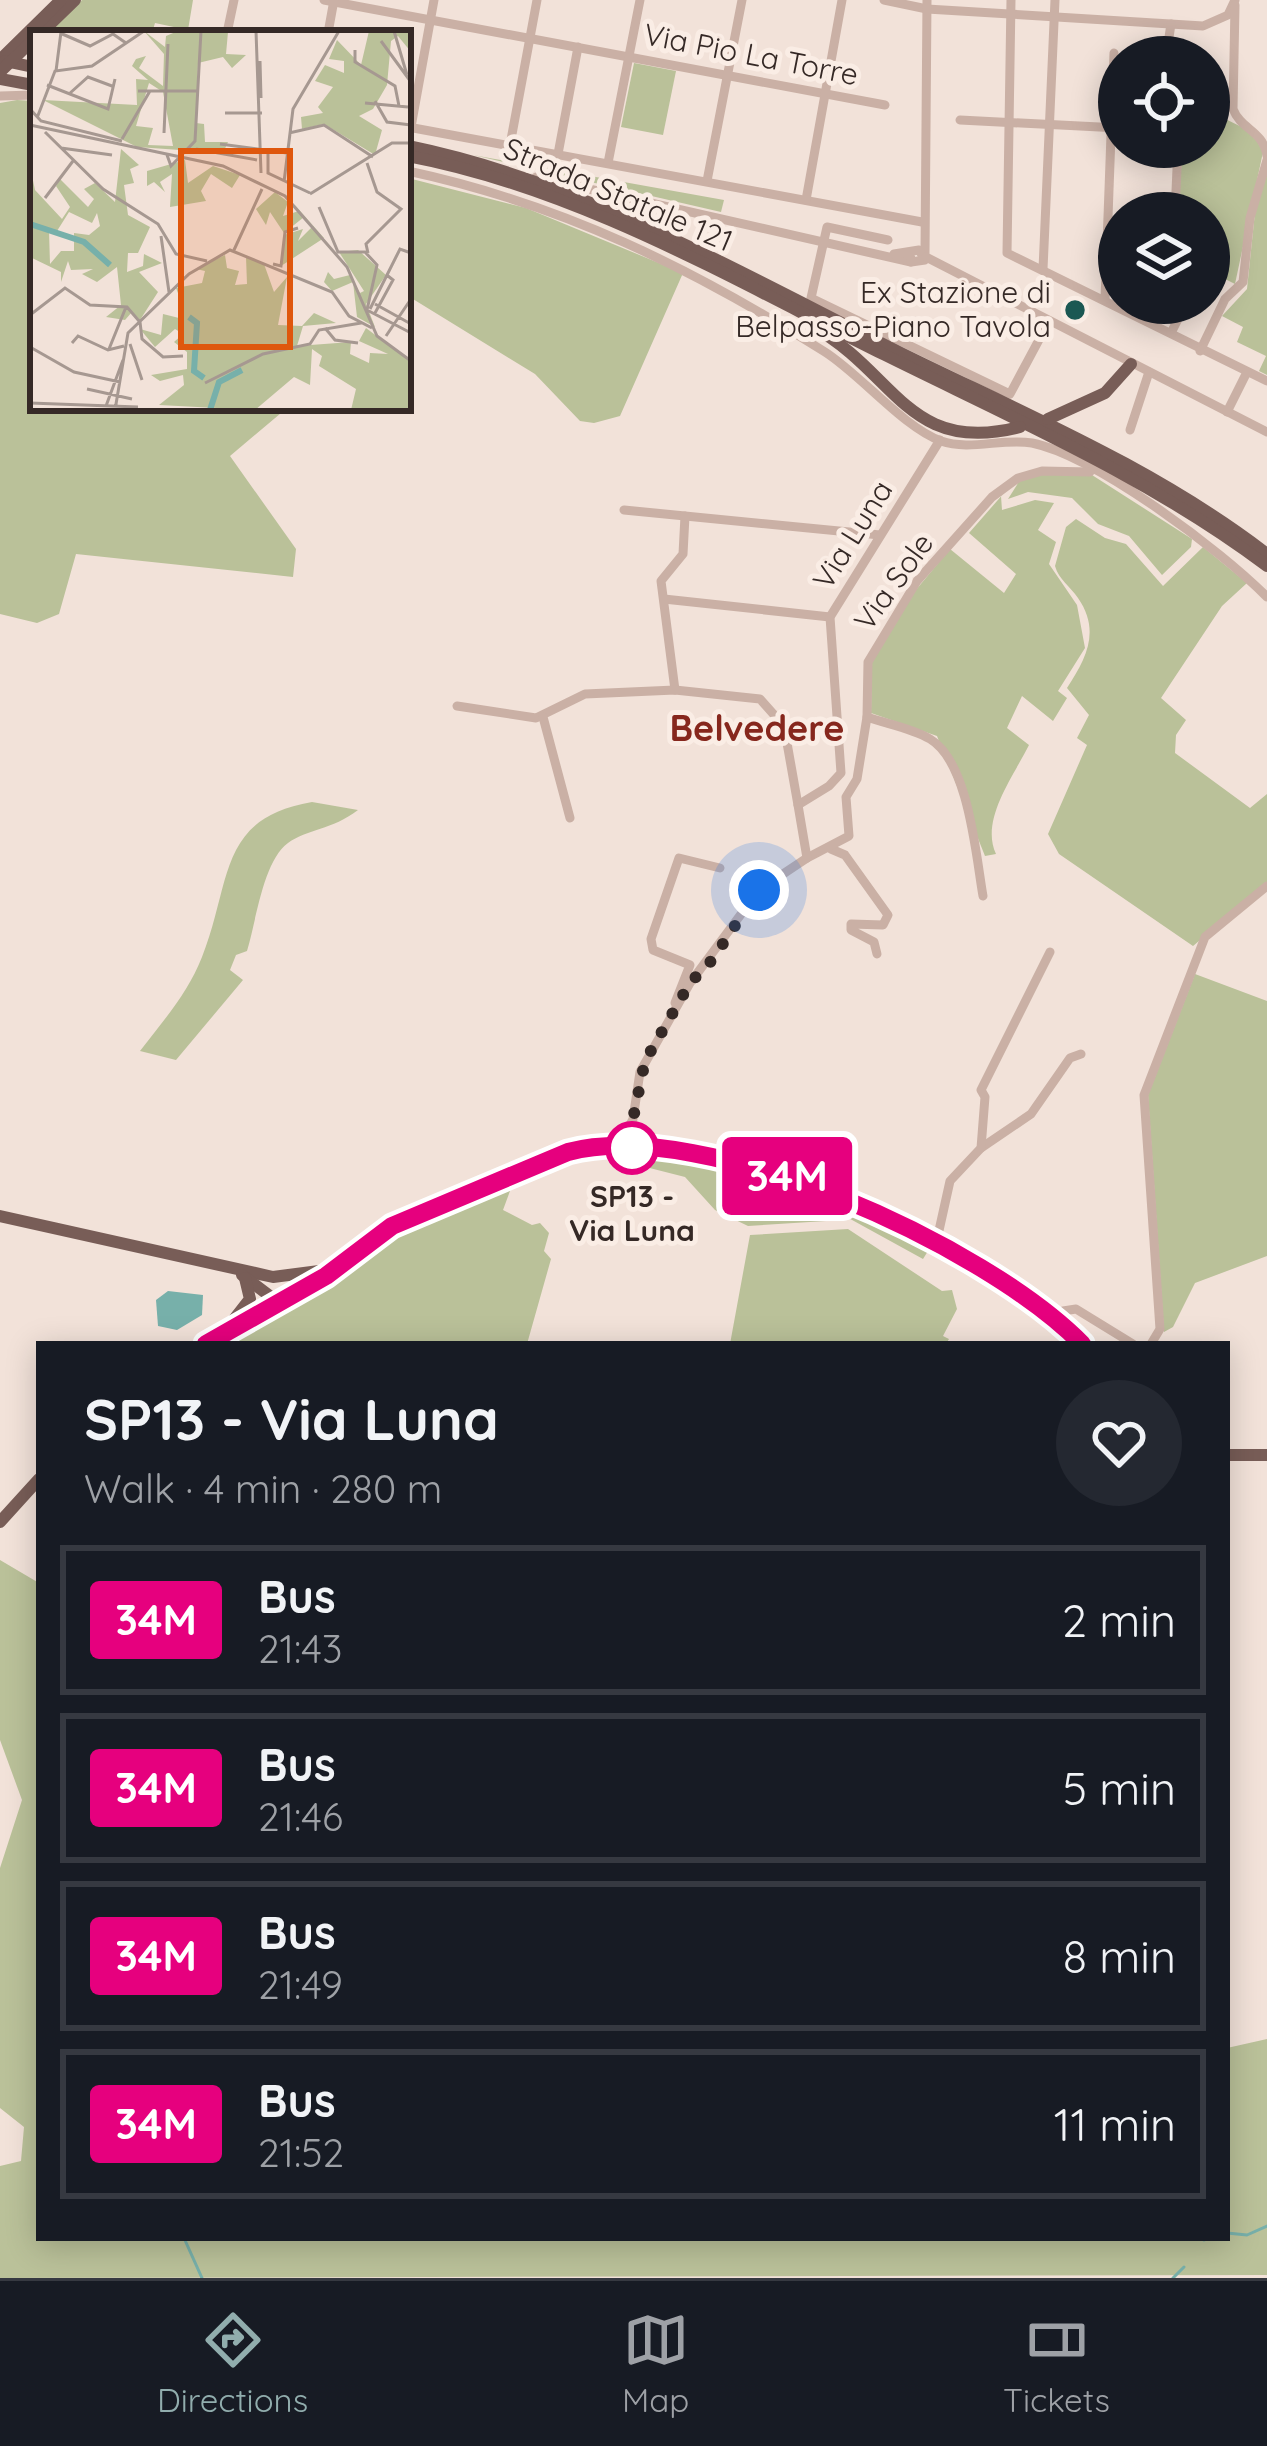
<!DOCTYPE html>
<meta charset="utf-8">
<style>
:root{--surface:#171b24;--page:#242831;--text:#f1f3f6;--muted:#9ea1a6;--line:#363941;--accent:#91adad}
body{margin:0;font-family:Quicksand,sans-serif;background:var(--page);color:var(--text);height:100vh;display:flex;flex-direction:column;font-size:45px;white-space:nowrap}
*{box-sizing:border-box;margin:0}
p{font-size:39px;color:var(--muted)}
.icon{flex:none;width:66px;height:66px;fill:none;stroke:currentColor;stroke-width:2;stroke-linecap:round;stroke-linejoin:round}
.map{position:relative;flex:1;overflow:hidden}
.panel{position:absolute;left:36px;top:1341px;width:1194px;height:900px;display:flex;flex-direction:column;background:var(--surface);border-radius:0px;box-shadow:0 6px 30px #0003}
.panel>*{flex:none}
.badge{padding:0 24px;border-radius:9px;font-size:42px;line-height:78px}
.buttons{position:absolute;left:1098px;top:36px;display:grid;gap:24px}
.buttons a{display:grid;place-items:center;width:132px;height:132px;border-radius:50%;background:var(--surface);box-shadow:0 6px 30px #0003;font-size:60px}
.you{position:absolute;width:60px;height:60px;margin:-30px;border:9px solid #fff;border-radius:50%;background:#1a73e8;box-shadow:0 0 0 18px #1a73e833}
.map>.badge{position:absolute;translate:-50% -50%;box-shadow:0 0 0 6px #fff}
.round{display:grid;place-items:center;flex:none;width:126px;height:126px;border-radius:63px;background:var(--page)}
.overview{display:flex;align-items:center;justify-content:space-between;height:204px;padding:0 48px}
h1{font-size:57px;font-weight:700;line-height:90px}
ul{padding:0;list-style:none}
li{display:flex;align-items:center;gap:36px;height:150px;margin:0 24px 18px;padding:0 24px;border:6px solid var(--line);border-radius:0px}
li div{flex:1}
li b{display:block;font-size:45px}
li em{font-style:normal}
li .badge{min-width:132px;font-weight:700;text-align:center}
.tabs{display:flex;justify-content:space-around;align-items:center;height:168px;border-top:3px solid var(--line);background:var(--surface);font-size:33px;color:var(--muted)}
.tabs a{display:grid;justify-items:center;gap:6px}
.tabs .active{color:var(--accent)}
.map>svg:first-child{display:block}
</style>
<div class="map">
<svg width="1267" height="2278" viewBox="0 0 1267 2278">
<rect width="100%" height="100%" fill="#f2e2d9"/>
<g fill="#bac199">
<path d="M82 0H193L188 30 155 23 152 33H49Z"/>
<path d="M634 63 676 71 663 135 621 127Z"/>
<path d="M17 100 33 101V408H287L230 456 296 549 293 577 76 554 59 614 37 623 0 614V103Z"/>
<path d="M1209 111 1252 132 1263 152 1235 284 1209 271V213H1177L1183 147H1209Z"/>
<path d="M473 155 724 200 721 212Z"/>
<path d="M1267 172V375L1259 371 1266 356 1237 342 1243 327 1222 316 1247 289 1255 212Z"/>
<path d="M408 178 526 208 683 273 620 416 594 423 580 421 535 374 408 296Z"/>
<path d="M1035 475H1092L1192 539 1191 547 1162 575 1129 536 1098 524 1072 498 1028 492 1008 499 1020 480Z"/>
<path d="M1011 485 1001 496 1002 510 1035 500 1054 503 1038 530 1056 542 1049 564 1077 605 1085 648 1058 691 1067 698 1053 721 1022 696 1007 728 1029 745C1013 777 980 820 996 854L985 856 937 736 871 713 872 660 915 591 950 549 1004 593 1016 574 969 533Z"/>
<path d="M1076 519 1105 538 1126 544 1163 586 1203 547 1247 583 1222 606 1161 698 1186 720 1176 735 1175 753 1250 808 1267 794V884L1193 946 1059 854 1048 834 1087 745 1077 738 1089 715 1067 688C1086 659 1101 631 1078 598 1070 586 1059 580 1055 566L1066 527Z"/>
<path d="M312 802 358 810C332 830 307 829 288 843 263 861 256 922 247 951L236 955 230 970 243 980 176 1060 140 1051C163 1021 188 993 202 957 232 882 217 818 312 802Z"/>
<path d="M1195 974 1267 1001V1256L1195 1283 1173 1327 1164 1332 1148 1095Z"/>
<path d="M626 1153 721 1162 768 1173 926 1245 928 1251 923 1259 843 1215 842 1220 748 1226 715 1210 685 1177 630 1163 624 1173 618 1171Z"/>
<path d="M514 1180 503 1210 532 1225 540 1223 549 1233 544 1251 551 1259 527 1344H216L333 1282 389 1234Z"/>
<path d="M848 1229 942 1291 952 1290 957 1309 943 1336 949 1339 946 1344H730L750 1235Z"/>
<path d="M0 1560 39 1583V2238H1227V2048L1267 2039V2275L0 2278V2166L21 2161 24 2127 0 2108V1868L22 1800 0 1740Z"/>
</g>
<path fill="#77b0aa" d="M168 1291 203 1295 202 1315 177 1330 158 1326 156 1300Z"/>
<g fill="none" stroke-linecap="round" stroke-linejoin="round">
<g stroke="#77b0aa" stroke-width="3">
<path d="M1227 2233 1247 2235 1267 2226"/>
<path d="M184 2238 202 2278"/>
<path d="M1204 2240V2238"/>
<path d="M1173 2278 1184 2267"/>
</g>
<g stroke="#cab0a5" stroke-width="9">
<path d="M324 0 885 105"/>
<path d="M884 0 927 9 1203 26 1228 15 1235 0"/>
<path d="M1011 0 1007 253 1267 381"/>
<path d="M1235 5 1233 109C1241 130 1263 130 1267 156"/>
<path d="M227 33 234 0"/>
<path d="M328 33 334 0"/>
<path d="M1166 57 1171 24"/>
<path d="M0 96 33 95"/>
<path d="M960 120 1119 128"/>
<path d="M408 127 922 222"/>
<path d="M411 127 434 0"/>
<path d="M510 145 537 0"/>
<path d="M558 154 578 47"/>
<path d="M608 163 640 0"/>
<path d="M408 171C562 204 692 268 825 352 861 375 903 427 941 441 970 451 1002 438 1032 443 1095 456 1221 550 1267 597"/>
<path d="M536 177 911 262"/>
<path d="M707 181 742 0"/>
<path d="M806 200 842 0"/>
<path d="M1175 213 1178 147"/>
<path d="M888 240 827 227 811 298 1010 394 1048 323"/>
<path d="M925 253 927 0"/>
<path d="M894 254 919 250 925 260 911 262 910 252"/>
<path d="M926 257 1267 432"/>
<path d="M1043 269 1055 0"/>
<path d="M1105 299 1114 53"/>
<path d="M1171 333 1186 303"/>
<path d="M1200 351 1225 299 1243 282 1250 218 1267 160"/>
<path d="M1227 412 1247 372"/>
<path d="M1130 430 1149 372"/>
<path d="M624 510 880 535"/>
<path d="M664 599 830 617"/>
<path d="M675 690 661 581 683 554 685 516"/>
<path d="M457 706 536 718 585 694 675 690 760 699 784 726 798 805"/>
<path d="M543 717 570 818"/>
<path d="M867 717C887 724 912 728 930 739 969 762 976 857 983 896"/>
<path d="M831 849 845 855 888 915 883 925 851 924V930L874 942 877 954"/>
<path d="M807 858 849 836 846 797 857 779 867 717 868 662 917 581 992 497 1018 478 1042 471 1090 472"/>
<path d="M675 1003 690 965 653 950 651 939 679 858 720 868"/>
<path d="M619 1146 633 1119 640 1072 690 983 759 890 807 858 798 805 829 786 841 773 830 617 940 440"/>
<path d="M981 1148 1031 1114 1070 1058 1081 1054"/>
<path d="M936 1244 950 1181 981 1148 985 1097 981 1090 1050 952"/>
<path d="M1056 1319 1063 1311 1076 1309 1133 1344"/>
<path d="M1151 1344 1160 1329 1144 1095 1205 937 1267 886"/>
</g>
<g stroke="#785d57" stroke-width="12">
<path d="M41 33 75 0"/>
<path d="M0 60 61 0"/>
<path d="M5 61 33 67"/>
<path d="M0 79 33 85"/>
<path d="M408 146C584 182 742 274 901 353 1025 414 1157 469 1267 554"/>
<path d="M408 156C578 188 732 279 885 355 1016 420 1150 478 1267 566"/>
<path d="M813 327C896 372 907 456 1020 427"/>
<path d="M1048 419 1105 393 1131 364"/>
<path d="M0 1216 273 1277 327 1270"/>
<path d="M242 1275 279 1303"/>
<path d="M232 1322 250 1299 245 1278"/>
<path d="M206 1344 326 1276 391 1226 568 1152C707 1116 984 1245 1082 1344"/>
<path d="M1227 1455H1267"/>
<path d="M0 1522 39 1479"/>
</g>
<path stroke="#785d57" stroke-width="12" d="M0 72 33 40"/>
</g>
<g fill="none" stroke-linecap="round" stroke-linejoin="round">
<defs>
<path id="line" d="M206 1344 326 1276 392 1226 568 1152C705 1116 986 1246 1082 1344"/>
</defs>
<use href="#line" stroke="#fff" stroke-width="27"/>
<use href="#line" stroke="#e6007e" stroke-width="18"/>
<path stroke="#352926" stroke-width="12" stroke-dasharray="0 21.6" d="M632 1148 622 1142 633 1119 645 1061 690 983 712 960 759 890"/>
</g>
<circle fill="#1b5853" stroke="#faede5" stroke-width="4.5" cx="1075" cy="310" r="12"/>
<circle fill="#fff" stroke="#e6007e" stroke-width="6" cx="632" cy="1148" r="24"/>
<g text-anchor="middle" stroke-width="10" stroke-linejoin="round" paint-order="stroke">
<g font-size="30" fill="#352926" stroke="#faede5">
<text transform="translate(751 55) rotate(11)" y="10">Via Pio La Torre</text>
<text transform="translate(618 195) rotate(23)" y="10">Strada Statale 121</text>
<text transform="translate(853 535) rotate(-58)" y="10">Via Luna</text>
<text transform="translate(894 582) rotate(-54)" y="10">Via Sole</text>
</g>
<g font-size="30" fill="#352926" stroke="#faede5" text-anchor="end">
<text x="1051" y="303">Ex Stazione di<tspan x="1051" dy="34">Belpasso-Piano Tavola</tspan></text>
</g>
<g font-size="30" font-weight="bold" fill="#352926" stroke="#faede5">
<text x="632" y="1207">SP13 -<tspan x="632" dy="34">Via Luna</tspan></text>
</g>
<g font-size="36" font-weight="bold" fill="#86271d" stroke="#faede5">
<text x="757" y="741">Belvedere</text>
</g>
</g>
<g transform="translate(30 30)">
<rect width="381" height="381" fill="#f2e2d9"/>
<path d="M114 1 135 17 136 6 148 1 198 2 196 24 216 25 202 38 193 27 168 33 166 93 174 94 175 112H198L193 123 107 117 13 70 107 75 106 49 118 50 102 36 106 29 116 26 109 38 133 56 134 24ZM119 53 133 62 143 116 118 115 123 98 106 96ZM339 1H381V22L368 6 361 11 357 55 343 79 329 86 352 100 345 125 294 94 272 99 271 87 293 83 288 77 303 57 285 51 295 35 314 43V31L299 29 307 10 331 35ZM91 119 109 135 100 139 104 153 94 155 98 185 120 197 108 223H98L97 242 113 236 114 224 132 233 109 242 128 262 110 290 102 282 95 290 76 287 91 275 87 237 67 252 52 244 63 239 41 240 38 231 31 252V242L0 227V136L5 160 32 189 40 177 26 156 30 149 58 177 64 169 54 159 65 153 85 172ZM39 182 62 193 67 183 70 196 59 205 44 203V221H31L20 234 19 200 27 201ZM155 130 158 153 183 136 210 145 202 158 181 144 171 161 176 171 140 177 142 144 130 152 135 162 124 152 117 156V141ZM245 162 258 172 253 186 269 181 264 174 294 208 251 236 254 205 273 199 268 211 283 196 274 187 254 203 240 182 236 195 226 179ZM328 220 356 245 336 274 345 297 327 287 323 252 302 261 294 252 298 242 304 249 320 245 330 263 334 261 309 222ZM195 225 197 238 209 241 205 255 217 254 216 227 234 234 244 262 257 247 248 295 272 296 284 283 306 293 273 296 267 316 321 312 320 324 339 333 340 323 358 324 329 311 336 298 381 332V380H321L326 359 289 336 292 326 282 319 280 355 264 347 225 380 129 375 154 355 153 345 130 351 121 345 157 339V322L144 312 153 304 145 299 125 317 110 299 131 305 133 284 149 288 153 276 146 258 172 253 175 241 166 239Z" fill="#bac199" fill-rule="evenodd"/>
<path fill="none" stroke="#77b0aa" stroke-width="6" d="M0 194 54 212 80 235M159 287 167 293 164 341 174 348M180 380 189 352 212 340"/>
<path fill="none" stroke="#a69891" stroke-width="3" d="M226 1 231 143M364 1 377 45M30 3 60 16 83 4 96 13M351 11 381 52M325 20V32L365 56 369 76M230 31 231 68M26 41 31 2M17 55 78 79 85 49M108 61H168M39 64 58 47 82 56M345 71 357 92 381 95M335 73 378 77M0 79 11 91 92 111M195 83H232M7 88 25 41 62 36 114 1M0 95 193 136 255 166 317 237 347 306 381 331M15 102 73 159 128 194 146 224 177 231M134 103 138 14M259 103 294 95 343 127M92 109 120 61M190 114 257 123M31 118 82 125M166 119 227 130M238 120V143L280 163M137 125 141 136 165 111 171 1M337 133 347 162 371 179 336 214 338 223M254 152 263 79 309 1M280 164 362 113H381M15 168 43 131M289 177 308 222H335L347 235 337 280 381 303M131 206 139 262M204 220 232 159M243 234 251 236 255 202 268 198M345 274 381 294M340 279 370 219 381 223M345 283 363 250 358 246M0 285 35 258 60 275 97 277 109 291M110 292 112 309 133 327 153 326M295 298 305 310 328 313M356 306 381 269M42 313 48 306 78 320 94 316M100 314 112 350M0 317 44 342 90 352M79 319 96 277M175 353 233 324 280 314 289 300 331 293M57 359 102 369M0 373 108 377M76 376 93 330M85 380 98 303 159 244 200 220 302 262 319 286 342 298"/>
<path fill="#df570d" fill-opacity="0.15" stroke="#df570d" stroke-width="6" d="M151 121H260V317H151Z"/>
<rect width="381" height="381" fill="none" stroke="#352926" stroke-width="6"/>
</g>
</svg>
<div class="buttons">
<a><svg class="icon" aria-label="locate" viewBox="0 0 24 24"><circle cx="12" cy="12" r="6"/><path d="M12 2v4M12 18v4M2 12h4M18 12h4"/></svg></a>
<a><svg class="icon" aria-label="layers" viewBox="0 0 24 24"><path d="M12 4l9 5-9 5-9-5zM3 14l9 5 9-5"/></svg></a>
</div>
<div class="you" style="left:759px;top:890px"></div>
<b class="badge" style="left:787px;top:1176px;background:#e6007e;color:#fff">34M</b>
<section class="panel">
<div class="overview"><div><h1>SP13 - Via Luna</h1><p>Walk · 4 min · 280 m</p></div><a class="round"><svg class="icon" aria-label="heart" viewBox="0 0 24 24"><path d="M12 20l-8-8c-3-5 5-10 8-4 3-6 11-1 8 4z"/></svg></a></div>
<ul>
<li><span class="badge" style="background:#e6007e;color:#fff">34M</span><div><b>Bus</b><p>21:43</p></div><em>2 min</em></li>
<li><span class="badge" style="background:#e6007e;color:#fff">34M</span><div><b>Bus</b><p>21:46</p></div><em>5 min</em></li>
<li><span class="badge" style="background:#e6007e;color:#fff">34M</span><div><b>Bus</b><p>21:49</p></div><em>8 min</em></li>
<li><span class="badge" style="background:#e6007e;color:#fff">34M</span><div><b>Bus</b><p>21:52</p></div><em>11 min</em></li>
</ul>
</section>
</div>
<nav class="tabs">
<a class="active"><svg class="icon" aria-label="directions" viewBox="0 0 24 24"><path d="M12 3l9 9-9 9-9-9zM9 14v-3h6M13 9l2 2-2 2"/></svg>Directions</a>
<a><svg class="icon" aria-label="map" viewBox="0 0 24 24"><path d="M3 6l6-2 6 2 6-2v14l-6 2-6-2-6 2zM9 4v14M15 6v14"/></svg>Map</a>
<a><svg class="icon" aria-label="tickets" viewBox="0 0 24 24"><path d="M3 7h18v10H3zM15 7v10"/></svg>Tickets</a>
</nav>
